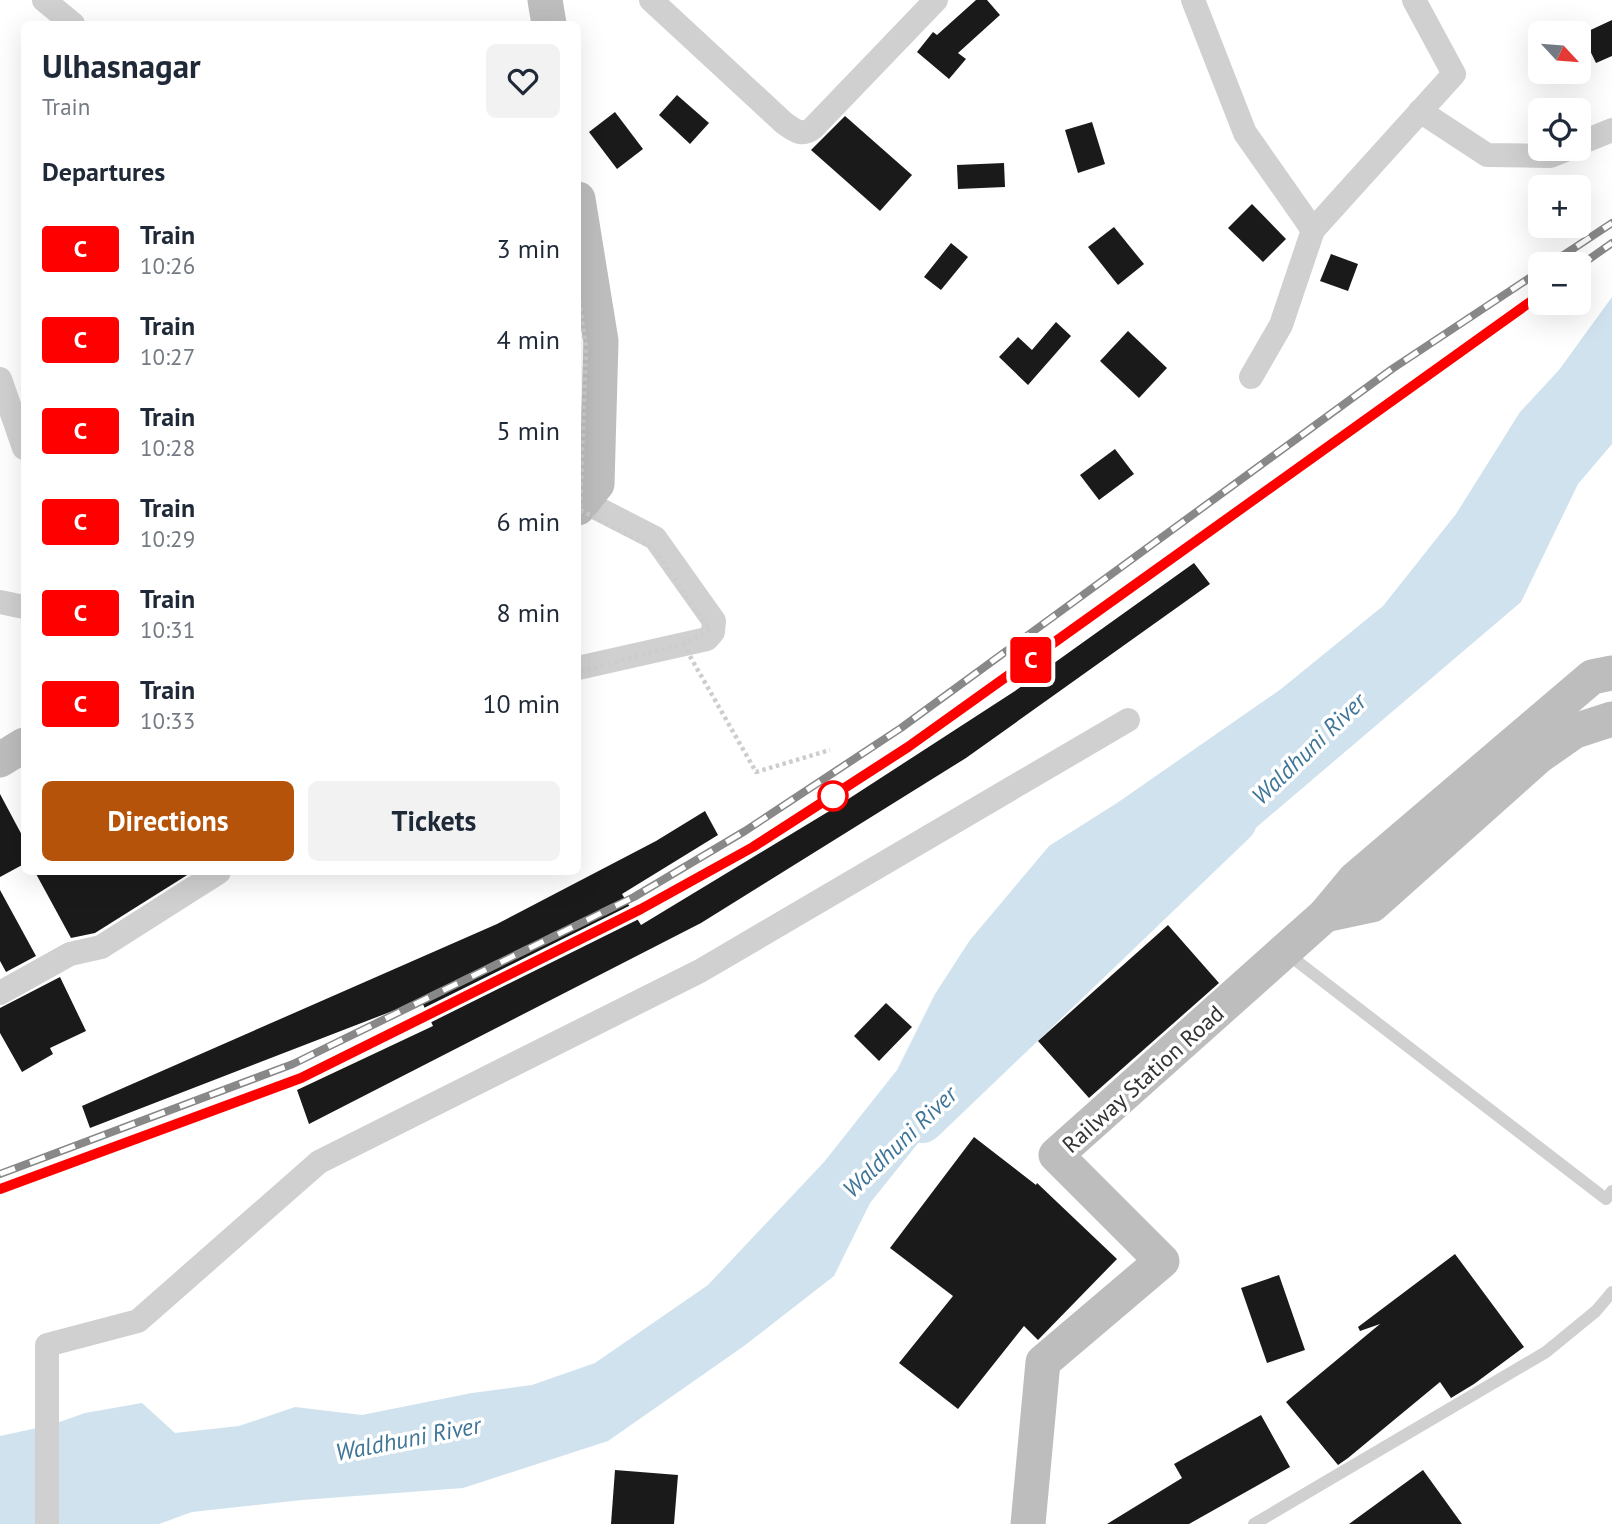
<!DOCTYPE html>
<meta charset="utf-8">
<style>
:root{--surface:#fff;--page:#f2f2f3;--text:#1f2937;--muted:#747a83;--accent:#b45309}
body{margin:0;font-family:"PT Sans",sans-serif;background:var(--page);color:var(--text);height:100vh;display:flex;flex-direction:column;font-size:26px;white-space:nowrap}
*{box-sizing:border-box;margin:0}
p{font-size:23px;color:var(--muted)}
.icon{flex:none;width:38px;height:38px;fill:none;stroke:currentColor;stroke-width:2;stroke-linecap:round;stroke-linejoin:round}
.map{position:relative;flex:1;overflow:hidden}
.sheet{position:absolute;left:21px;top:21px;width:560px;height:854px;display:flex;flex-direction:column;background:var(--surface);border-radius:10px;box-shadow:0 7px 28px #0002}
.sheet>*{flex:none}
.badge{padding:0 14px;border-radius:5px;font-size:24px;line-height:46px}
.needle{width:46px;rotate:116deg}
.buttons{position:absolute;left:1528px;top:21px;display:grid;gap:14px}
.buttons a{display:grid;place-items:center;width:63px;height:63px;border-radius:10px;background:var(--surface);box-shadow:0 7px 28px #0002;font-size:35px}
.map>.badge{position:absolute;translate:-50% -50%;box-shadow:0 0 0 4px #fff}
h2{padding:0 21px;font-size:26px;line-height:63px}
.round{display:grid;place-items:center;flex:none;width:74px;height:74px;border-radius:10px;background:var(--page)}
.headline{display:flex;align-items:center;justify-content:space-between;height:119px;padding:0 21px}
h1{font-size:33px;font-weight:700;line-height:52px}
.button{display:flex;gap:14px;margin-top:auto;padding:14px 21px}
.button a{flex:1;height:80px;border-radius:10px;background:var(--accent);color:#fff;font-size:28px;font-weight:700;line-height:80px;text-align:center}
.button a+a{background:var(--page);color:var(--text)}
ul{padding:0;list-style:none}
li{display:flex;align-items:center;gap:21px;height:91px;padding:0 21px}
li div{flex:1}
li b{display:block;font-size:26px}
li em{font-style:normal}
li .badge{min-width:77px;font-weight:700;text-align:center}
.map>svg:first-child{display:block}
</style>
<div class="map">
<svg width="1612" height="1524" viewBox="0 0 1612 1524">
<rect width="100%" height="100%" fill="#fff"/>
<path fill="#cfe2ee" d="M1612 297V444L1578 484 1521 602 1231 849 1186 865 1144 892 1101 933 1041 979 919 1142 870 1203 834 1276 744 1346 608 1441 463 1488 302 1500 192 1512 159 1524H0V1436L51 1425 85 1413 142 1403 175 1433 239 1426 295 1407 362 1415 472 1393 532 1385 595 1363 708 1285 824 1162 897 1070 935 994 970 940 1049 846 1117 803 1281 689 1383 606 1456 514 1520 412 1559 370Z"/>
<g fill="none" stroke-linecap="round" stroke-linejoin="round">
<path stroke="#cfe2ee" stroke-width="46" d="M922 1120 1234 821"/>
</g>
<g fill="#1a1a1a">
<path d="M976 0H987L1000 15 958 53 966 59 949 79 917 52 933 32 937 35Z"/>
<path d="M1612 20V56L1596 63 1582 34Z"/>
<path d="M677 95 709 123 690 144 659 115Z"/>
<path d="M615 112 643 149 617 169 589 132Z"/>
<path d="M845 116 912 175 880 211 811 150Z"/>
<path d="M1092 122 1105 164 1078 173 1065 130Z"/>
<path d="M1004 163 1005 187 958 189 957 165Z"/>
<path d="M1252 204 1286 239 1263 262 1228 228Z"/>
<path d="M1114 227 1144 264 1118 285 1088 247Z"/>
<path d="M951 243 968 257 941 290 924 277Z"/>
<path d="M1331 254 1358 264 1348 291 1320 281Z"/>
<path d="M1056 322 1071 336 1028 385 999 357 1018 337 1032 350Z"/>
<path d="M1128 331 1167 368 1139 398 1100 361Z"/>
<path d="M1115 449 1134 474 1099 500 1080 475Z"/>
<path d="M1194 563 1210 584 966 758 701 923 309 1124 297 1090 433 1026 421 1000 90 1128 82 1106 497 924 656 841 705 811 718 835 622 894 641 925 836 807 1015 691Z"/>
<path d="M0 794 24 839V864L0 877Z"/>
<path d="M35 872H192L95 933 71 938Z"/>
<path d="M0 890 36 956 6 972 0 961Z"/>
<path d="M1168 925 1219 983 1089 1098 1038 1041Z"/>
<path d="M60 977 86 1031 50 1048 53 1054 22 1072 0 1033V1008Z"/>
<path d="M886 1003 912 1027 879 1061 854 1036Z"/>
<path d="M974 1137 1036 1185 1037 1183 1117 1259 1038 1340 1024 1326 958 1409 899 1363 953 1296 890 1248Z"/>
<path d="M1455 1254 1524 1347 1474 1384 1451 1398 1440 1382 1348 1458 1338 1465 1286 1402 1380 1324 1360 1331 1358 1327Z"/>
<path d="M1279 1275 1305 1350 1267 1363 1241 1288Z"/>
<path d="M1261 1415 1290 1467 1189 1524H1107L1182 1478 1174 1464Z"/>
<path d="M615 1470 678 1475 674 1524H611Z"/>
<path d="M1423 1470 1462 1524H1349Z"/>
</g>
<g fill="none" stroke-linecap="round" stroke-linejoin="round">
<g stroke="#d0d0d0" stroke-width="12">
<path d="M1285 952 1606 1199 1612 1191"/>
<path d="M1254 1524 1546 1352 1596 1311 1612 1292"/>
</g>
<g stroke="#d0d0d0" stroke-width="24">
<path d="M44 0 73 24"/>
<path d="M651 0 784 123C794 130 802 137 813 128L936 0"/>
<path d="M1193 0 1245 133 1313 230"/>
<path d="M1420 111 1487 155 1550 156 1568 149"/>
<path d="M1578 144 1612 130"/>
<path d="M1251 377 1281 325 1313 230 1454 74 1414 0"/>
<path d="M0 379 24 448"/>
<path d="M0 602 24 607"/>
<path d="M578 668 707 639 713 632 714 621 655 538 583 501"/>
<path d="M0 993 70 954 101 947 219 872"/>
<path d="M47 1524V1345L138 1321 319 1162 700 971 1128 720"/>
</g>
<g stroke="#bdbdbd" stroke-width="35">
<path d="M545 0 549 24"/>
<path d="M578 199 601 341 597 484 578 508"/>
<path d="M0 760 24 745"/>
<path d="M1325 915 1372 905 1539 756 1575 731 1612 719"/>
<path d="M1028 1524 1043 1362 1162 1261 1056 1155 1325 915 1355 879 1592 677 1612 673"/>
</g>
<defs>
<g id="rail">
<path d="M1550 264 1612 223"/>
<path d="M1578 267 1612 243"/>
<path d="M0 1174 293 1064 634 897 745 831 901 728 1392 369 1540 271"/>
<path d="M0 1189 301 1078 641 909 753 847 908 747 1540 295"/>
</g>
</defs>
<use href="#rail" stroke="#888" stroke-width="8"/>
<use href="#rail" stroke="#fff" stroke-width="5" stroke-dasharray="16" stroke-linecap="butt"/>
<g stroke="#cdcdcd" stroke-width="4.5" stroke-dasharray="3.5 3.5" stroke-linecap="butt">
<path d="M578 294 586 347 580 510 652 547 710 630 683 644 578 672"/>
<path d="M683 644 756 772 830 750"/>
</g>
</g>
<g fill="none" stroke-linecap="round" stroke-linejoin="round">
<defs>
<path id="line" d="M0 1189 301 1078 641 909 753 847 908 747 1540 295"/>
</defs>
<use href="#line" stroke="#fff" stroke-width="16"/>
<use href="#line" stroke="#f00" stroke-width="10"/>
</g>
<circle fill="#fff" stroke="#f00" stroke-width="3.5" cx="833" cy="796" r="14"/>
<g text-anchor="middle" stroke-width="7" stroke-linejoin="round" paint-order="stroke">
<g font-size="23" fill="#333" stroke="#fff">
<text transform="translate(1143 1079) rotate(-42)" y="8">Railway Station Road</text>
</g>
<g font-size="24" font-style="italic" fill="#3f7597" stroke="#fff">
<text transform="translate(1309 749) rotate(-44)" y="8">Waldhuni River</text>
<text transform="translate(900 1142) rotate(-44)" y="8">Waldhuni River</text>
<text transform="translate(408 1439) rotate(-11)" y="8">Waldhuni River</text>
</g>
</g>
</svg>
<div class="buttons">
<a><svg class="needle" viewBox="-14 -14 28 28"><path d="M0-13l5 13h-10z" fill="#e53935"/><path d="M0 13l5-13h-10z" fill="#747a83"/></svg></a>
<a><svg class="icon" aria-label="locate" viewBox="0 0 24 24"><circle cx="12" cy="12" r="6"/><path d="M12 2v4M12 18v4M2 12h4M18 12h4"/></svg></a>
<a>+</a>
<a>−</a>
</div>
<b class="badge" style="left:1031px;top:660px;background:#f00;color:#fff">C</b>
<section class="sheet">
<div class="headline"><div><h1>Ulhasnagar</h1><p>Train</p></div><a class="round"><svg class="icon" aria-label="heart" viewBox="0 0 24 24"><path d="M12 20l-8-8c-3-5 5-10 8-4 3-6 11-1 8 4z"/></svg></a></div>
<h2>Departures</h2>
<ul>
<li><span class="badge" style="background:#f00;color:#fff">C</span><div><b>Train</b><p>10:26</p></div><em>3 min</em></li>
<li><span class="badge" style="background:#f00;color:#fff">C</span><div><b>Train</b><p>10:27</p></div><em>4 min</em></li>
<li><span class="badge" style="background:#f00;color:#fff">C</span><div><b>Train</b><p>10:28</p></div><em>5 min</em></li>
<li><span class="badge" style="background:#f00;color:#fff">C</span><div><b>Train</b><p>10:29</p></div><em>6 min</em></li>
<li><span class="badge" style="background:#f00;color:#fff">C</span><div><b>Train</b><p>10:31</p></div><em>8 min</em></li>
<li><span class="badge" style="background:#f00;color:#fff">C</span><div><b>Train</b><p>10:33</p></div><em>10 min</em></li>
</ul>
<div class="button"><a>Directions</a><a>Tickets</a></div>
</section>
</div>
